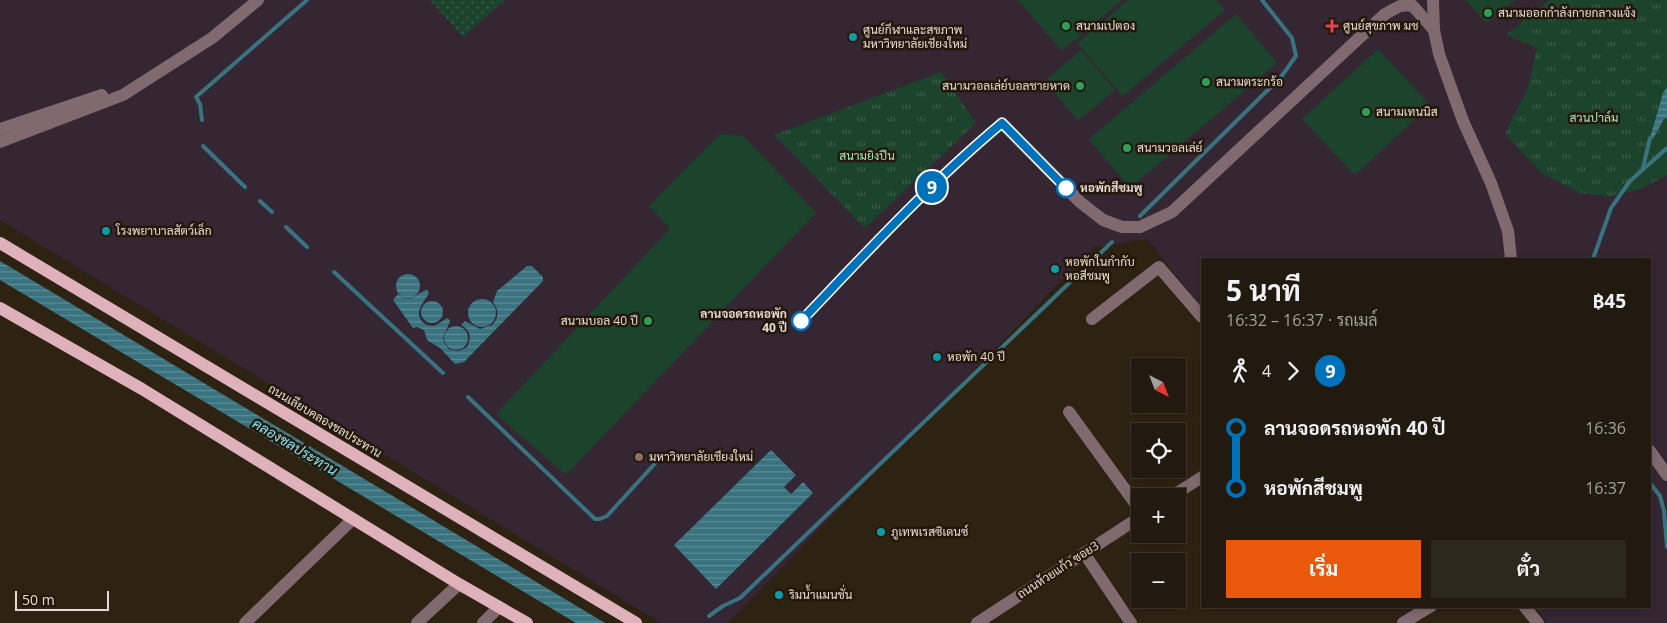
<!DOCTYPE html>
<html lang="th">
<meta charset="utf-8">
<style>
:root{--surface:#221a0e;--page:#2e271c;--text:#f1f3f6;--muted:#a2a19e;--line:#3f382e;--accent:#ea580c}
body{margin:0;font-family:"Open Sans",Sarabun,sans-serif;background:var(--page);color:var(--text);height:100vh;display:flex;flex-direction:column;font-size:19px;white-space:nowrap}
*{box-sizing:border-box;margin:0}
p{font-size:16px;color:var(--muted)}
.icon{flex:none;width:28px;height:28px;fill:none;stroke:currentColor;stroke-width:2;stroke-linecap:round;stroke-linejoin:round}
.map{position:relative;flex:1;overflow:hidden}
.details{position:absolute;left:1201px;top:258px;width:450px;height:350px;display:flex;flex-direction:column;background:var(--surface);border-radius:0px;box-shadow:0 2px 8px #0003,0 0 0 1px var(--line)}
.details>*{flex:none}
.badge{padding:0 10px;border-radius:16px;font-size:18px;line-height:32px}
.needle{width:32px;rotate:138deg}
.fabs{position:absolute;left:1131px;top:358px;display:grid;gap:10px}
.fabs a{display:grid;place-items:center;width:55px;height:55px;border-radius:0px;background:var(--surface);box-shadow:0 2px 8px #0003,0 0 0 1px var(--line);font-size:25px}
.scale{position:absolute;left:15px;bottom:12px;width:94px;box-sizing:border-box;padding-left:5px;border:2px solid #e4dcd2;border-top:0;font-size:14px;line-height:18px;white-space:nowrap;color:#e4dcd2;-webkit-text-stroke:4px #24180a;paint-order:stroke}
.map>.badge{position:absolute;translate:-50% -50%;box-shadow:0 0 0 2px #fff}
.legs{display:flex;align-items:center;gap:8px;height:55px;padding:0 25px;font-size:16px}
.legs p{margin-inline-start:auto}
.headline{display:flex;align-items:center;justify-content:space-between;height:85px;padding:0 25px}
h1{font-size:28px;font-weight:700;line-height:38px}
.primary-button{display:flex;gap:10px;margin-top:auto;padding:10px 25px}
.primary-button a{flex:1;height:58px;border-radius:0px;background:var(--accent);color:#fff;font-size:20px;font-weight:700;line-height:58px;text-align:center}
.primary-button a+a{background:var(--page);color:var(--text)}
ul{padding:0 25px;list-style:none}
li{display:flex;align-items:center;gap:18px;height:60px;font-size:19px}
li i{display:grid;place-items:center;width:8px;height:100%;margin:0 6px;background:currentColor}
li i::after{content:'';width:12px;height:12px;margin:-6px;border:4px solid;border-radius:50%;background:var(--surface)}
li p{margin-inline-start:auto}
li:first-child i{background:linear-gradient(#0000 50%,currentColor 0)}
li:last-child i{background:linear-gradient(currentColor 50%,#0000 0)}
.map>svg:first-child{display:block}
</style>
<div class="map">
<svg width="1667" height="623" viewBox="0 0 1667 623">
<defs>
<pattern id="grass-dots" width="8" height="8" patternUnits="userSpaceOnUse" patternTransform="scale(1.25)"><rect width="8" height="8" fill="#1c432b"/><path d="M2 2h.1M6 6h.1" fill="none" stroke="#3d5e49" stroke-width="1.8" stroke-linecap="round"/></pattern>
<pattern id="park-tufts" width="24" height="20" patternUnits="userSpaceOnUse" patternTransform="scale(1.25)"><rect width="24" height="20" fill="#1c432b"/><path d="M3 7l-1-3M5 7V3M7 7l1-3M15 17l-1-3M17 17v-4M19 17l1-3" fill="none" stroke="#3d5e49"/></pattern>
<pattern id="water-rules" width="6" height="5" patternUnits="userSpaceOnUse" patternTransform="scale(1.25)"><rect width="6" height="5" fill="#38737f"/><path d="M0 2.5h6" fill="none" stroke="#5e8d96"/></pattern>
</defs>
<rect width="100%" height="100%" fill="#2e2213"/>
<path fill="#342633" d="M0 0H1667V623H1546L1536 606H1650V259H1202V308L1147 239 1094 247 728 623H661L0 220Z"/>
<path fill="url(#grass-dots)" d="M430 0H505L463 37Z"/>
<g fill="url(#park-tufts)">
<path d="M1549 0H1667V175L1641 189 1611 196 1579 193 1542 173 1505 134 1527 90 1537 48 1506 35Z"/>
<path d="M941 72 976 123 865 228 774 135Z"/>
</g>
<g fill="#1c432b">
<path d="M1018 0H1122L1062 51Z"/>
<path d="M1128 0H1217L1225 10 1123 96 1077 43Z"/>
<path d="M1466 0H1515L1486 23Z"/>
<path d="M1236 14 1277 63 1130 188 1089 139Z"/>
<path d="M1378 49 1430 105 1355 175 1302 119Z"/>
<path d="M1081 50 1115 90 1078 121 1045 81Z"/>
<path d="M720 134 744 136 816 213 566 475 496 414 670 229 649 206Z"/>
</g>
<g fill="url(#water-rules)">
<path d="M1667 87V118L1664 119 1653 139 1650 138 1663 93Z"/>
<path d="M0 261 605 623H576L0 280Z"/>
<path d="M527 266H532L543 277V281L464 362 455 364 440 348 427 340 424 330 417 327 413 328 393 300 398 294C412 305 415 293 427 290L429 293C426 299 420 305 419 312 418 321 427 328 436 325 440 323 444 320 447 318L450 320C448 332 436 338 450 350L459 351 467 347C472 337 470 330 461 325L465 321 480 329 492 325C499 318 499 310 493 302L497 291Z"/>
<circle cx="408" cy="286" r="12"/>
<circle cx="482" cy="313" r="14"/>
<circle cx="432" cy="312" r="11"/>
<circle cx="456" cy="338" r="12"/>
<path d="M771 450 796 475 784 487 791 494 803 482 813 493 716 589 674 545Z"/>
</g>
<g fill="none" stroke-linecap="round" stroke-linejoin="round">
<g stroke="#38737f" stroke-width="4">
<path d="M202 120 200 104 196 97 307 0"/>
<path d="M203 146 245 187"/>
<path d="M1643 168 1650 138"/>
<path d="M260 201 272 212"/>
<path d="M1140 216 1281 77 1296 56 1292 38 1262 0"/>
<path d="M286 227 307 247"/>
<path d="M1593 259 1611 208 1630 181 1667 148"/>
<path d="M334 272 443 373"/>
<path d="M468 397 595 519H600L607 516 660 458"/>
<path d="M1650 483 1660 496 1664 511 1667 547"/>
<path d="M709 616 723 606 740 598 1112 242"/>
</g>
<g stroke="#816a6f" stroke-width="12">
<path d="M1433 0 1434 30 1439 54 1463 121 1491 183 1508 231 1511 259"/>
<path d="M1002 123 1080 202 1103 220 1122 227H1140L1172 212 1385 14 1400 6 1412 5 1434 30"/>
<path d="M0 129 102 95"/>
<path d="M0 142 123 95 212 38 258 0"/>
<path d="M1092 319 1159 267 1202 317"/>
<path d="M1069 412 1140 510"/>
<path d="M1650 451 1667 475"/>
<path d="M1172 496 1202 477"/>
<path d="M1084 553 1131 623"/>
<path d="M1524 606 1538 623"/>
<path d="M245 623 353 519"/>
<path d="M417 623 459 584"/>
<path d="M483 623 499 607"/>
<path d="M977 623 1140 517"/>
<path d="M1403 623 1431 606"/>
</g>
<g stroke="#dfb1ba" stroke-width="12">
<path d="M0 243 636 623"/>
<path d="M0 308 142 389 459 584 527 623"/>
</g>
</g>
<g fill="none" stroke-linecap="round" stroke-linejoin="round">
<defs>
<path id="line-1" d="M801 321C866 253 930 183 1002 123L1066 188"/>
</defs>
<use href="#line-1" stroke="#fff" stroke-width="11"/>
<use href="#line-1" stroke="#0072bc" stroke-width="8"/>
</g>
<g fill="#2e9e5b" stroke="#24180a" stroke-width="2">
<circle cx="1488" cy="13" r="5"/>
<circle cx="1066" cy="26" r="5"/>
<circle cx="1206" cy="82" r="5"/>
<circle cx="1080" cy="86" r="5"/>
<circle cx="1366" cy="112" r="5"/>
<circle cx="1127" cy="148" r="5"/>
<circle cx="648" cy="321" r="5"/>
</g>
<path fill="#e0444e" stroke="#24180a" stroke-width="2" d="M1329.5 18.5h5v5h5v5h-5v5h-5v-5h-5v-5h5z"/>
<g fill="#0f9aa8" stroke="#24180a" stroke-width="2">
<circle cx="853" cy="37" r="5"/>
<circle cx="106" cy="231" r="5"/>
<circle cx="1055" cy="269" r="5"/>
<circle cx="937" cy="357" r="5"/>
<circle cx="881" cy="532" r="5"/>
<circle cx="779" cy="595" r="5"/>
</g>
<g fill="#fff" stroke="#0072bc" stroke-width="2.5">
<circle cx="1066" cy="188" r="9"/>
<circle cx="801" cy="321" r="9"/>
</g>
<circle fill="#8d6e63" stroke="#24180a" stroke-width="2" cx="639" cy="457" r="5"/>
<g text-anchor="middle" stroke-width="5" stroke-linejoin="round" paint-order="stroke">
<g font-size="12" fill="#e4dcd2" stroke="#24180a" text-anchor="start">
<text x="1498" y="17">สนามออกกำลังกายกลางแจ้ง</text>
<text x="1076" y="30">สนามเปตอง</text>
<text x="1343" y="30">ศูนย์สุขภาพ มช</text>
<text x="863" y="34">ศูนย์กีฬาและสุขภาพ<tspan x="863" dy="14">มหาวิทยาลัยเชียงใหม่</tspan></text>
<text x="1216" y="86">สนามตระกร้อ</text>
<text x="1070" y="90" text-anchor="end">สนามวอลเล่ย์บอลชายหาด</text>
<text x="1376" y="116">สนามเทนนิส</text>
<text x="1137" y="152">สนามวอลเล่ย์</text>
<text x="116" y="235">โรงพยาบาลสัตว์เล็ก</text>
<text x="1065" y="266">หอพักในกำกับ<tspan x="1065" dy="14">หอสีชมพู</tspan></text>
<text x="638" y="325" text-anchor="end">สนามบอล 40 ปี</text>
<text x="947" y="361">หอพัก 40 ปี</text>
<text x="649" y="461">มหาวิทยาลัยเชียงใหม่</text>
<text x="891" y="536">ภูเทพเรสซิเดนซ์</text>
<text x="789" y="599">ริมน้ำแมนชั่น</text>
</g>
<g font-size="12" fill="#a0e5b8" stroke="#24180a">
<text x="1594" y="122">สวนปาล์ม</text>
<text x="867" y="160">สนามยิงปืน</text>
</g>
<g font-size="12" font-weight="bold" fill="#e4dcd2" stroke="#24180a" text-anchor="start">
<text x="1080" y="192">หอพักสีชมพู</text>
<text x="787" y="318" text-anchor="end">ลานจอดรถหอพัก<tspan x="787" dy="14">40 ปี</tspan></text>
</g>
<g font-size="12" fill="#e4dcd2" stroke="#24180a">
<text transform="translate(325 421) rotate(31)" y="4">ถนนเลียบคลองชลประทาน</text>
<text transform="translate(1058 570) rotate(-33)" y="4">ถนนห้วยแก้ว ซอย3</text>
</g>
<g font-size="14" font-style="italic" fill="#85e5f8" stroke="#24180a">
<text transform="translate(295 447) rotate(31)" y="5">คลองชลประทาน</text>
</g>
</g>
</svg>
<div class="fabs">
<a><svg class="needle" viewBox="-14 -14 28 28"><path d="M0-13l5 13h-10z" fill="#e53935"/><path d="M0 13l5-13h-10z" fill="#a2a19e"/></svg></a>
<a><svg class="icon" aria-label="locate" viewBox="0 0 24 24"><circle cx="12" cy="12" r="6"/><path d="M12 2v4M12 18v4M2 12h4M18 12h4"/></svg></a>
<a>+</a>
<a>−</a>
</div>
<div class="scale">50 m</div>
<b class="badge" style="left:932px;top:187px;background:#0072bc;color:#fff">9</b>
<section class="details">
<div class="headline"><div><h1>5 นาที</h1><p>16:32 – 16:37 · รถเมล์</p></div><b>฿45</b></div>
<div class="legs"><svg class="icon" aria-label="walk" viewBox="0 0 24 24"><circle cx="13" cy="4" r="2"/><path d="M13 8l-2 6 4 7M11 14l-3 7M7 12l3-4h3l4 4"/></svg>4<svg class="icon" aria-label="forward" viewBox="0 0 24 24"><path d="M9 5l7 7-7 7"/></svg><b class="badge" style="background:#0072bc;color:#fff">9</b></div>
<ul>
<li><i style="color:#0072bc"></i><b>ลานจอดรถหอพัก 40 ปี</b><p>16:36</p></li>
<li><i style="color:#0072bc"></i><b>หอพักสีชมพู</b><p>16:37</p></li>
</ul>
<div class="primary-button"><a>เริ่ม</a><a>ตั๋ว</a></div>
</section>
</div>
